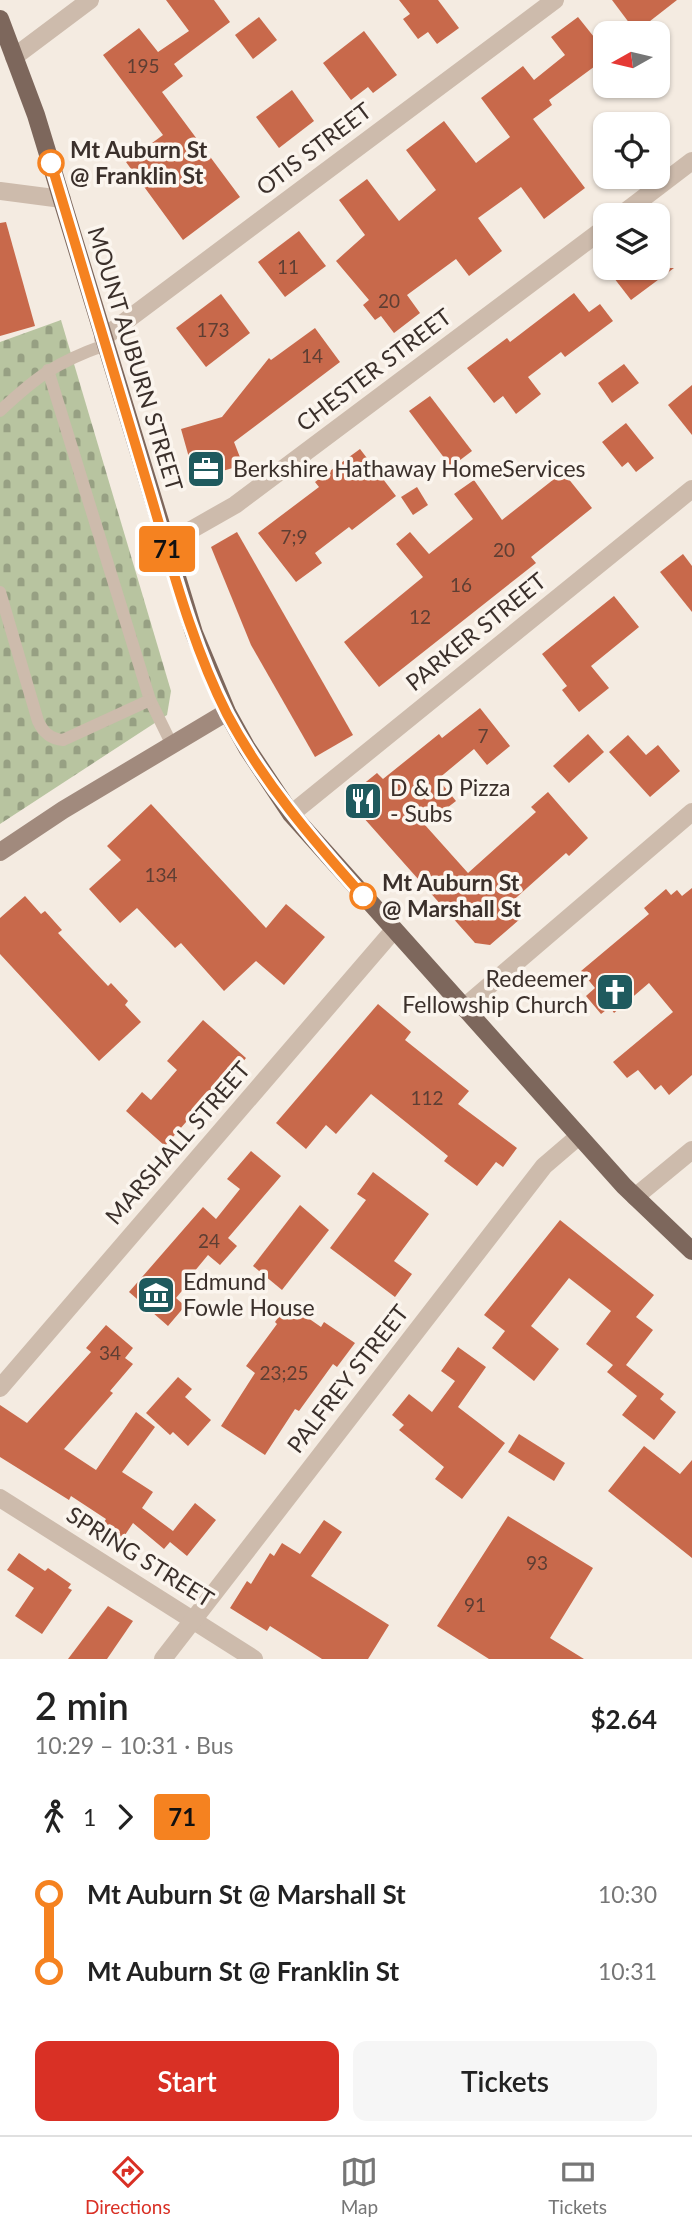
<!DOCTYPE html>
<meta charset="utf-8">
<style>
:root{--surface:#fff;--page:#f6f6f6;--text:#222;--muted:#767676;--line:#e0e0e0;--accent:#d93025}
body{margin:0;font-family:Lato,sans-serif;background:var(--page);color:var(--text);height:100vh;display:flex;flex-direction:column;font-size:26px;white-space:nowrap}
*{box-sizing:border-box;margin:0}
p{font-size:23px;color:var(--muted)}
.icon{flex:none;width:38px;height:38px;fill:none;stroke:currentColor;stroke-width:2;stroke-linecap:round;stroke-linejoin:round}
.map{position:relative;height:1659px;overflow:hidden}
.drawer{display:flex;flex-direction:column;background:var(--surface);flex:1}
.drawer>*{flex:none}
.badge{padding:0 14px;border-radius:5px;font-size:24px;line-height:46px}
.needle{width:46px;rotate:262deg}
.controls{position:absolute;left:593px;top:21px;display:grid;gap:14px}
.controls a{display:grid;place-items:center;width:77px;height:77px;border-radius:14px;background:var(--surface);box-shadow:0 2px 5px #0004;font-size:35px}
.map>.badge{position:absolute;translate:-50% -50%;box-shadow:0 0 0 4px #fff}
.legs{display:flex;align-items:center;gap:10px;height:77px;padding:0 35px;font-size:23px}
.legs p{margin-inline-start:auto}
.headline{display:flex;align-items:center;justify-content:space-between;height:119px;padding:0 35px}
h1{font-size:38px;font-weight:600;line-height:52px}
.primary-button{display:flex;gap:14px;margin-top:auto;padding:14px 35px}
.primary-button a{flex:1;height:80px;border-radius:14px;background:var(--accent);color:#fff;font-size:28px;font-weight:600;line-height:80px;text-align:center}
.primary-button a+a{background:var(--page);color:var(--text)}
ul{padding:0 35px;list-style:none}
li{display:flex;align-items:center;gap:24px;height:77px;font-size:26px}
li i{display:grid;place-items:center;width:10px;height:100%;margin:0 9px;background:currentColor}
li i::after{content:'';width:18px;height:18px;margin:-9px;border:5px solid;border-radius:50%;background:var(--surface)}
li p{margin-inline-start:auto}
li:first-child i{background:linear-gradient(#0000 50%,currentColor 0)}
li:last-child i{background:linear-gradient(currentColor 50%,#0000 0)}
.tab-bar{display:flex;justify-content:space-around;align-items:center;height:98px;border-top:2px solid var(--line);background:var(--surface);font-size:19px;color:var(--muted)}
.tab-bar a{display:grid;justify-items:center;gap:4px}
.tab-bar .selected{color:var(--accent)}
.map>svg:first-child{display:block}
</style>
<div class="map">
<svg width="692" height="1659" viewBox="0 0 692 1659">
<defs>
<pattern id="cemetery-stones" width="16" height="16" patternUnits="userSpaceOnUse" patternTransform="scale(1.75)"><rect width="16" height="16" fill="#b8c4a0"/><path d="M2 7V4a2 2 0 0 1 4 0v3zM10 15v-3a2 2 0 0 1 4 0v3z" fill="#97a083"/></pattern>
</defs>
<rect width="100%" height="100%" fill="#f4ebe1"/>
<path fill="url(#cemetery-stones)" d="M61 320 171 691 167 715 0 824V342Z"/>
<g fill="#c8694b">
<path d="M166 0H214L230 22 174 64 183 76 162 92 240 197 183 240 126 162 163 135 103 55 139 28 158 52 189 31Z"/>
<path d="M399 0H438L459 28 437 44 428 32 418 39 403 19 410 14Z"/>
<path d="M612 0H677L636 32Z"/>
<path d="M259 17 277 40 253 59 235 35Z"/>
<path d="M578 17 606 52V58L549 100 552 105 533 119 585 188 544 219 521 187 478 218 502 251 469 276 456 259 407 295 420 313 394 333 381 316 375 320 363 305 369 300 336 261 365 235 339 200 367 179 399 221 436 190 406 150 444 121 476 163 510 137 481 98 523 66 534 80 565 55 551 37Z"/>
<path d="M364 31 397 75 373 93 368 87 351 100 323 63Z"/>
<path d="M292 90 314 121 279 148 256 117Z"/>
<path d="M6 222 35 326 0 336V223Z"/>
<path d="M299 231 326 266 285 297 258 262Z"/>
<path d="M627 268H674L631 300 614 278Z"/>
<path d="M574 293 589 312 600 304 613 321 565 357 561 352 528 377 541 394 516 414 503 396 494 403 467 368 507 338 510 342Z"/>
<path d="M221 294 250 333 206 367 176 328Z"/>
<path d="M315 328 340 362 234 442 243 465 195 479 181 429 222 417 269 358 271 360Z"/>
<path d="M624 364 639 383 612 403 598 383Z"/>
<path d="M692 385V435L668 405Z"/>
<path d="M430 396 472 451 451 467 409 411Z"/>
<path d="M626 423 654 458 636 472 628 462 622 467 602 442Z"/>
<path d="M360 449 396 496 352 530 349 527 315 553 322 563 296 582 258 533 319 487 315 482Z"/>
<path d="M563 472 592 508 531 557 536 563 379 687 344 642 423 577 396 544 410 532 429 554 473 519 454 494 474 480 502 520Z"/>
<path d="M417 487 428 505 413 515 401 497Z"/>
<path d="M237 532 353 735 315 757 251 645 211 547Z"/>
<path d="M683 554 692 566V612L660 572Z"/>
<path d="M614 596 639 627 591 666 609 688 579 712 562 690 567 686 542 654Z"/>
<path d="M480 708 510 746 487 765 474 749 438 779 456 801 425 825 468 873 536 812 531 807 548 792 588 838 569 856 566 853 508 905 520 919 490 945 475 943 346 798 377 773 383 779 439 734 442 738Z"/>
<path d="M588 734 604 752 569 783 553 766Z"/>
<path d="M628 735 646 755 658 745 680 771 650 797 609 752Z"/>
<path d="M151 804 266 928 286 904 325 937 284 985 256 961 224 991 181 943 175 948 137 908 120 923 89 889 121 860 107 846Z"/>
<path d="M692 888V1075L669 1095 661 1085 655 1090 638 1070 627 1078 613 1062 673 1012 649 983 614 1013 610 1007 601 1014 586 996 595 988 581 971 649 914 644 908 666 889 671 895 677 890 682 896Z"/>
<path d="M25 896 41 914 45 911 62 930 58 933 90 967 108 986 111 983 128 1001 125 1005 141 1022 99 1061 0 954V918Z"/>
<path d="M378 1004 411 1032 405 1040 469 1091 458 1104 517 1148 503 1167 496 1162 477 1186 444 1161 448 1156 371 1094 336 1134 326 1125 306 1149 276 1123Z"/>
<path d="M203 1020 246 1058 211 1099 208 1097 165 1146 126 1111 142 1092 151 1100 177 1070 167 1061Z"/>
<path d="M251 1151 281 1176 228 1238 237 1246 220 1265 208 1255 184 1284 186 1286 176 1298 185 1306 168 1326 129 1292 203 1207 216 1219 240 1189 227 1179Z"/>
<path d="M373 1172 429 1214 394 1261 412 1274 395 1297 330 1248 366 1200 357 1194Z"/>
<path d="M300 1205 329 1230 282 1290 253 1266Z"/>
<path d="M560 1220 654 1295 636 1317 653 1330 626 1365 664 1394 660 1399 676 1412 654 1440 622 1415 637 1396 607 1372 613 1365 586 1344 611 1311 569 1278 531 1326 559 1349 534 1381 492 1348 505 1331 484 1315Z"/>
<path d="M288 1304 321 1327 324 1322 355 1343 337 1367 333 1364 299 1411 295 1409 265 1455 221 1426 255 1373 246 1366 277 1324 275 1322Z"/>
<path d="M106 1325 133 1348 125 1358 133 1364 110 1391 113 1393 64 1449 96 1470 136 1412 155 1427 122 1472 153 1492 142 1508 173 1531 195 1503 216 1520 187 1556 170 1542 164 1549 133 1523 123 1538 103 1524 106 1519 71 1496 69 1500 0 1457V1405L27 1423 91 1352 86 1348Z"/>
<path d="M458 1347 486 1367 458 1407 505 1443 462 1499 435 1479 444 1467 399 1430 404 1425 392 1415 409 1394 432 1412 455 1381 441 1371Z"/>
<path d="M178 1377 192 1389 185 1397 211 1420 188 1446 173 1432 170 1435 146 1413Z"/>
<path d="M519 1434 565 1463 554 1481 508 1452Z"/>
<path d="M644 1446 680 1474 692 1460V1558L608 1491Z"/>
<path d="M508 1516 593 1568 550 1638 584 1659H489L437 1626Z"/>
<path d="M324 1520 342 1532 311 1576 389 1625 368 1659H322L270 1626 267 1631 230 1608 247 1581 251 1584 270 1553 274 1556 282 1543 300 1554Z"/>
<path d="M19 1553 45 1571 48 1568 71 1584 68 1588 72 1590 42 1634 15 1616 34 1588 7 1570Z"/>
<path d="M108 1606 133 1621 107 1659H68Z"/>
</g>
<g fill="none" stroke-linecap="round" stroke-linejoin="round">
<g stroke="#cdbbac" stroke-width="12">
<path d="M48 370 150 700 172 745"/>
<path d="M0 411C37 376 57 362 105 345"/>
<path d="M0 592 38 721C43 732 50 739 63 740L150 700"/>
</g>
<g stroke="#cdbbac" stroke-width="18">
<path d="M14 57 90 0"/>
<path d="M0 191 62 199"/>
<path d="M621 215 692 161"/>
<path d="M103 338 555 0"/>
<path d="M164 539 191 530 235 505 606 227"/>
<path d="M291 814 692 489"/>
<path d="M463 1008 692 812"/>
<path d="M0 1388 393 931"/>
<path d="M0 1498 254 1659"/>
<path d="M163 1659 544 1166 579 1136"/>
</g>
<path stroke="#cdbbac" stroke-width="18" d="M635 1197 692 1150"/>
<path stroke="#a18a7d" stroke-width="18" d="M0 852 63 810 227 712"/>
<path stroke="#7d675c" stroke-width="18" d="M0 19 36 115 194 633 227 712 247 748 291 814 624 1186 692 1251"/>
</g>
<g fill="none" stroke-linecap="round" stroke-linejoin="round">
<defs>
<path id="line-1" d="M51 163C84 273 117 383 150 493 172 567 192 645 227 714 263 782 312 839 363 896"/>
</defs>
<use href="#line-1" stroke="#fff" stroke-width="16"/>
<use href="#line-1" stroke="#f58220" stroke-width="10"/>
</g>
<defs>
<symbol id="office-square" viewBox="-11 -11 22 22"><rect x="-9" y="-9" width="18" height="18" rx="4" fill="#1f5a5e" stroke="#fbf5ee"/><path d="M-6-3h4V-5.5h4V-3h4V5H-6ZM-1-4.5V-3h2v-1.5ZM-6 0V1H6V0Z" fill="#fff"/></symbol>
<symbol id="restaurant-square" viewBox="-11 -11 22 22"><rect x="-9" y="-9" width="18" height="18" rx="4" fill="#1f5a5e" stroke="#fbf5ee"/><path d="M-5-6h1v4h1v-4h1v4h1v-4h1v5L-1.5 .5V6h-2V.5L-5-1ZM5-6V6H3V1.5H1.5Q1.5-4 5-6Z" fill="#fff"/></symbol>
<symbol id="church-square" viewBox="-11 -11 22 22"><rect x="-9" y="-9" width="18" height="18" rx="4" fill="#1f5a5e" stroke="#fbf5ee"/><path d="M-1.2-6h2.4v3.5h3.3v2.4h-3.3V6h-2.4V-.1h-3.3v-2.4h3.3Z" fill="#fff"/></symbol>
<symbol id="museum-square" viewBox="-11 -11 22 22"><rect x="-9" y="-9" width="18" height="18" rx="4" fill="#1f5a5e" stroke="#fbf5ee"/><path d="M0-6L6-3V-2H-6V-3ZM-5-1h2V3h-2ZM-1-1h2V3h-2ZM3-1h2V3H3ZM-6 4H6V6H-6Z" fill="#fff"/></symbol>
</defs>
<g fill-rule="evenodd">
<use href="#office-square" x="184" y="447" width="44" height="44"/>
<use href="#restaurant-square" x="341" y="779" width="44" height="44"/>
<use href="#church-square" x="593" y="970" width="44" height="44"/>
<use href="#museum-square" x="134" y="1273" width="44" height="44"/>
</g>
<g fill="#fff" stroke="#f58220" stroke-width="3.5">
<circle cx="51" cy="163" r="12"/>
<circle cx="363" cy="896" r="12"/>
</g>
<g text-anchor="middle" stroke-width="7" stroke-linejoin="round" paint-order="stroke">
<g font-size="19" fill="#5e3e33">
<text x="143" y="73">195</text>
<text x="288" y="274">11</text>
<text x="389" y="308">20</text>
<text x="213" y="337">173</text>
<text x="312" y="363">14</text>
<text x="294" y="544">7;9</text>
<text x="504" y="557">20</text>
<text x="461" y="592">16</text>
<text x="420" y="624">12</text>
<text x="483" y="743">7</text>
<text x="161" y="882">134</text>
<text x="427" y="1105">112</text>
<text x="209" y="1248">24</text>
<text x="110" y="1360">34</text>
<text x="284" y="1380">23;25</text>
<text x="537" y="1570">93</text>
<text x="475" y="1612">91</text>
</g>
<g font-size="23" fill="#3b302b" stroke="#fbf5ee">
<text transform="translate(314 149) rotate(-37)" y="8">OTIS STREET</text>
<text transform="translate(135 359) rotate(73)" y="8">MOUNT AUBURN STREET</text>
<text transform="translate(374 370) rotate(-37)" y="8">CHESTER STREET</text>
<text transform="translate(476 632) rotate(-39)" y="8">PARKER STREET</text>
<text transform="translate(178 1143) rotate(-49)" y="8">MARSHALL STREET</text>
<text transform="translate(348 1379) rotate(-52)" y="8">PALFREY STREET</text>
<text transform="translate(140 1557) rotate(32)" y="8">SPRING STREET</text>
</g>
<g font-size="23" font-weight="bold" fill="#3b302b" stroke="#fbf5ee" text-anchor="start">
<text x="70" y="158">Mt Auburn St<tspan x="70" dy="26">@ Franklin St</tspan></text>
<text x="382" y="891">Mt Auburn St<tspan x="382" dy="26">@ Marshall St</tspan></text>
</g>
<g font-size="23" fill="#3b302b" stroke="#fbf5ee" text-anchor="start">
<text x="233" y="477">Berkshire Hathaway HomeServices</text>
<text x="390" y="796">D &amp; D Pizza<tspan x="390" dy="26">- Subs</tspan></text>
<text x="588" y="987" text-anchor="end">Redeemer<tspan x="588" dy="26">Fellowship Church</tspan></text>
<text x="183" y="1290">Edmund<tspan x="183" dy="26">Fowle House</tspan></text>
</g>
</g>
</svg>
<div class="controls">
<a><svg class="needle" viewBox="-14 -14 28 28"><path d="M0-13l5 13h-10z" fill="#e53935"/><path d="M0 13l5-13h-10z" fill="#767676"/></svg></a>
<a><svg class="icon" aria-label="locate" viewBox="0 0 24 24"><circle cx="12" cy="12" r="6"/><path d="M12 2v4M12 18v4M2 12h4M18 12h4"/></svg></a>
<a><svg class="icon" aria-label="layers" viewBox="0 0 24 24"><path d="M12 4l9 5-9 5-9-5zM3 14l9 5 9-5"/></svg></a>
</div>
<b class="badge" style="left:167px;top:549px;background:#f58220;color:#111">71</b>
</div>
<section class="drawer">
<div class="headline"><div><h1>2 min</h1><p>10:29 – 10:31 · Bus</p></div><b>$2.64</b></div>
<div class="legs"><svg class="icon" aria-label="walk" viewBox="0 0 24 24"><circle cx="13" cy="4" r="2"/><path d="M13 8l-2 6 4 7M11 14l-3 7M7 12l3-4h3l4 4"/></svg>1<svg class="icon" aria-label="forward" viewBox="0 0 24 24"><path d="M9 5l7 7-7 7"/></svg><b class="badge" style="background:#f58220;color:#111">71</b></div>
<ul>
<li><i style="color:#f58220"></i><b>Mt Auburn St @ Marshall St</b><p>10:30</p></li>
<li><i style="color:#f58220"></i><b>Mt Auburn St @ Franklin St</b><p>10:31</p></li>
</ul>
<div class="primary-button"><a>Start</a><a>Tickets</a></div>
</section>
<nav class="tab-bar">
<a class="selected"><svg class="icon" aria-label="directions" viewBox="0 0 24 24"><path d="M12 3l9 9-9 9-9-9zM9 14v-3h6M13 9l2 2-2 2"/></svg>Directions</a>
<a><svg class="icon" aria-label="map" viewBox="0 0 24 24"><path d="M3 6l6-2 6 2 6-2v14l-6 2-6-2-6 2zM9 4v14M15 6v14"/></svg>Map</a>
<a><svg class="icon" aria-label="tickets" viewBox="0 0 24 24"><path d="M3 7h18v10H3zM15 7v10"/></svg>Tickets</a>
</nav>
